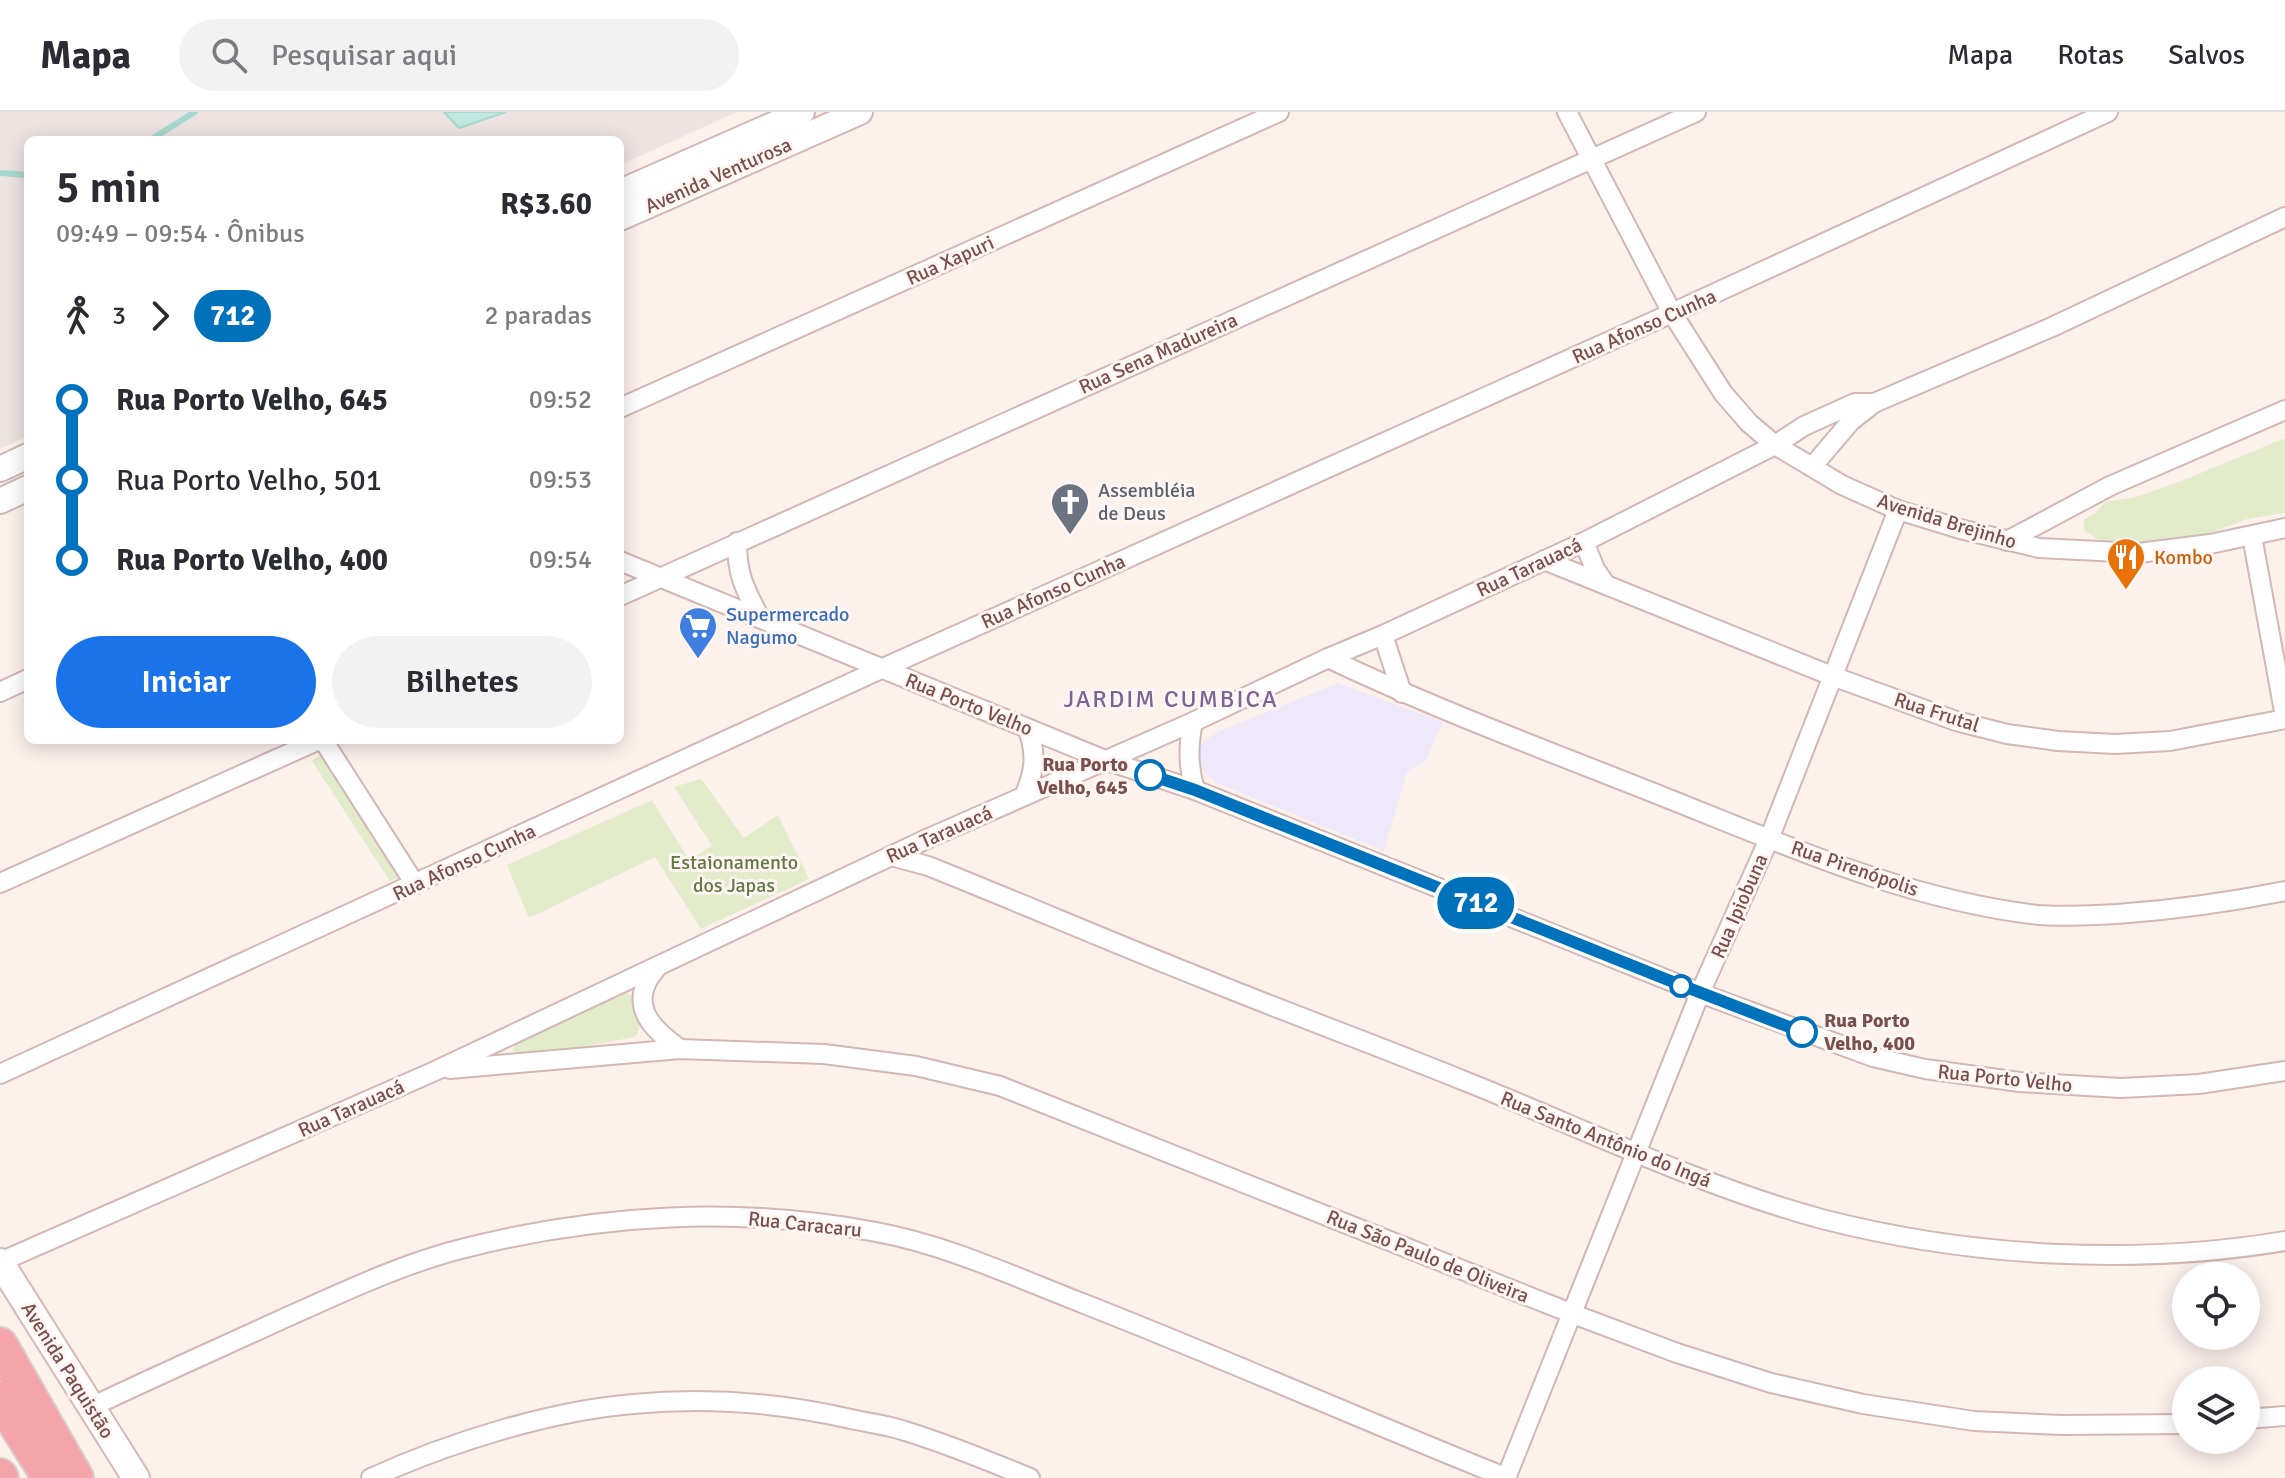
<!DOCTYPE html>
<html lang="pt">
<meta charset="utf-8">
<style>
:root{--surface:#fff;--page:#f2f2f3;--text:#2b2b33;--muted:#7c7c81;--line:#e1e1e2;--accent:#1a73e8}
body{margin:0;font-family:Signika,sans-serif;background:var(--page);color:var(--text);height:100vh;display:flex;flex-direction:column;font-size:30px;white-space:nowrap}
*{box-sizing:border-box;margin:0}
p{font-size:26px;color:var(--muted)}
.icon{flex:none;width:44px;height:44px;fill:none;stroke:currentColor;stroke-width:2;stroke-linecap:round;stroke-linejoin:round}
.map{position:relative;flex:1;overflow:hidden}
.drawer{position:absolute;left:24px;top:24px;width:600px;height:608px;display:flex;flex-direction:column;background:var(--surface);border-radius:12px;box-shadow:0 4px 20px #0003}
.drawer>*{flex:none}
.badge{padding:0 16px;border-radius:26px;font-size:28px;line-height:52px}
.tools{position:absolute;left:2172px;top:1150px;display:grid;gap:16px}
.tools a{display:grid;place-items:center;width:88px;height:88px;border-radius:50%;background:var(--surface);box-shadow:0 4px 20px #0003;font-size:40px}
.map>.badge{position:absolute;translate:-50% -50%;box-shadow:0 0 0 4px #fff}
.legs{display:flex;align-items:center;gap:12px;height:88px;padding:0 32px;font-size:26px}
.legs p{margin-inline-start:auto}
.summary{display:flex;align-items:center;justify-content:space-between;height:136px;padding:0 32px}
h1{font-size:44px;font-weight:600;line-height:60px}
.cta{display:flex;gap:16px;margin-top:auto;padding:16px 32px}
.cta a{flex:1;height:92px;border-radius:48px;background:var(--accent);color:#fff;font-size:32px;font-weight:600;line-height:92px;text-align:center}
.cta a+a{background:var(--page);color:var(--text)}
ul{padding:0 32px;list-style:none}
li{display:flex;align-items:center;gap:28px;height:80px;font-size:30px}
li i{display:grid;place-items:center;width:12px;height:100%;margin:0 10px;background:currentColor}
li i::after{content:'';width:20px;height:20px;margin:-10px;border:6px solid;border-radius:50%;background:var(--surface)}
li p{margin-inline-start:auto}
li:first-child i{background:linear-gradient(#0000 50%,currentColor 0)}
li:last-child i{background:linear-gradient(currentColor 50%,#0000 0)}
header{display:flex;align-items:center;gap:48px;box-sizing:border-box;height:112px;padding:0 40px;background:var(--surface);border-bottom:2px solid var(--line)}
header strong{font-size:38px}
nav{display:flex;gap:44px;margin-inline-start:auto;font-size:28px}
.search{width:560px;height:72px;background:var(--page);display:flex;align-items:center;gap:20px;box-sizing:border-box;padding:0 28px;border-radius:44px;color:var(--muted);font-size:30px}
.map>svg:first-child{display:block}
</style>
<header>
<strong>Mapa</strong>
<div class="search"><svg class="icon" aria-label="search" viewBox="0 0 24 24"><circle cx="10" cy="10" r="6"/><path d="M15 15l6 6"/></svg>Pesquisar aqui</div>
<nav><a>Mapa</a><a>Rotas</a><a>Salvos</a></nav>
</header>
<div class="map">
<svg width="2285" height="1366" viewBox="0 0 2285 1366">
<rect width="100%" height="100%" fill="#fdf1ec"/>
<path fill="#ede3e1" d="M0 0H737L620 53V28H28V324L0 337Z"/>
<path fill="#eee8fa" d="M1338 571 1443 610 1426 648 1407 660 1384 739 1217 671 1199 656 1197 644 1199 634 1215 621Z"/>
<g fill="#e2ebca">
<path d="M2285 326V401L2247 407 2199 425 2156 430 2118 431 2097 427 2084 418V407L2096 401 2105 390 2136 385 2179 370Z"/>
<path d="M327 638 403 763 390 769 312 649Z"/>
<path d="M701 667 744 726 778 703 809 767 701 817 655 745 529 806 507 753 652 688 689 748 712 734 674 675Z"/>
<path d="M621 880C641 881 645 912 635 925L520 946 513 938 515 931Z"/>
</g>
<path fill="#c0e7e0" stroke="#a6d9d1" stroke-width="2" d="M444 0H506L459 16Z"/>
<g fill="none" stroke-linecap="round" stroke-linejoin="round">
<g stroke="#a6d9d1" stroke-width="6">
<path d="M150 28 195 0"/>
<path d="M0 61 28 63"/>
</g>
<defs>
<g id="minor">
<path d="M1567 0 1672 201 1723 281 1749 311 1775 333 1842 373 1898 398 1960 417 2039 436 2139 441 2210 432 2285 416"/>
<path d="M620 296 1279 0"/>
<path d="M1812 355 1851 309 1874 291 2052 215 2285 105"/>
<path d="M2252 424 2285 605"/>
<path d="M2007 429 2110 374 2285 298"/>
<path d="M737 430C737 464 745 477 760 506"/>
<path d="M1584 430 1595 457 1606 473"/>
<path d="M1544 448 1832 564 1956 609 2007 622 2058 629 2115 632 2170 629 2285 607"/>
<path d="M620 449 1105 648 1195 678 1700 881 1873 945 1925 957 2020 970 2121 976 2199 972 2285 959"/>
<path d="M620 484 1696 0"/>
<path d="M1383 523 1402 581"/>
<path d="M1328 546C1437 598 1551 640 1664 685 1785 733 1907 788 2038 803 2064 805 2091 803 2117 802 2173 798 2230 790 2285 779"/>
<path d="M0 580 28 567"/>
<path d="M1193 610C1188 634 1188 654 1195 678"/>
<path d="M323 628 415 772"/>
<path d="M1024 684C1035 660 1037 640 1027 616"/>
<path d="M891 744 928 754C1021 791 1113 831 1207 868 1293 903 1381 935 1467 970 1585 1017 1700 1074 1822 1107 1969 1145 2136 1154 2285 1129"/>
<path d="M0 771 319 628"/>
<path d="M657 855C654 860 648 866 646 872 633 901 659 922 680 937"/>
<path d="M450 957 680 937 824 942 916 954 1000 974 1573 1202 1677 1241 1771 1271 1863 1292 1974 1309 2062 1313 2186 1312"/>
<path d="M0 962 881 557 1672 201 2108 0"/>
<path d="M0 1150 435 959 929 726 1193 610 1328 546 1383 523 1584 430 1775 333 1804 314 1855 291H1874"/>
<path d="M91 1295C152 1266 215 1238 276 1210 337 1183 400 1152 465 1136 599 1102 740 1094 876 1120 947 1133 1015 1165 1082 1191 1225 1247 1365 1309 1507 1366"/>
<path d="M2246 1307 2285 1304"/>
<path d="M371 1366C448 1331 549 1299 633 1292 706 1285 781 1291 851 1307 869 1311 888 1313 905 1319 947 1332 989 1349 1030 1366"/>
<path d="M1506 1366 1700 881 1769 727 1898 398"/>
</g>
<g id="tertiary">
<path d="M620 80 802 0"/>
<path d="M620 106 860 0"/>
<path d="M0 357 28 344"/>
<path d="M0 389 28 376"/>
</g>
<path id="secondary" d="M0 1150 136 1366"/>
<g id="motorway">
<path d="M0 1233 76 1366"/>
<path d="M0 1287 50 1366"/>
<path d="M0 1364 1 1366"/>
</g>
</defs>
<use href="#minor" stroke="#d2b7b4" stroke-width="22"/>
<use href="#tertiary" stroke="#d2b7b4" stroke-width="28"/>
<use href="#secondary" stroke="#d7b8b4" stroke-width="30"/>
<use href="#motorway" stroke="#d9cecd" stroke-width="38"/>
<use href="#minor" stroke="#fff" stroke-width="18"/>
<use href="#tertiary" stroke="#fff" stroke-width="24"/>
<use href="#secondary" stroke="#fff" stroke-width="26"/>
<use href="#motorway" stroke="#f5a5a9" stroke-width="34"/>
</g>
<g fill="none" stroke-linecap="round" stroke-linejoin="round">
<defs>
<path id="line-1" d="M1150 663 1195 678 1668 868 1802 920"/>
</defs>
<use href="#line-1" stroke="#fff" stroke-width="18"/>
<use href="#line-1" stroke="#0072bc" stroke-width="12"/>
</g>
<defs>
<symbol id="church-pin" viewBox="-11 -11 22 30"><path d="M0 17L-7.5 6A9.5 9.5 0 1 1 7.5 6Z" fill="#6b7280" stroke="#fff6f3"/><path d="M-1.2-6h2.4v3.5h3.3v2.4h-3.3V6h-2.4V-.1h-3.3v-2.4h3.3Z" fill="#fff"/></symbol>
<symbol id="restaurant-pin" viewBox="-11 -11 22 30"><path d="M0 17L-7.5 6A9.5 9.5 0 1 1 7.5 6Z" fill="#e8710a" stroke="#fff6f3"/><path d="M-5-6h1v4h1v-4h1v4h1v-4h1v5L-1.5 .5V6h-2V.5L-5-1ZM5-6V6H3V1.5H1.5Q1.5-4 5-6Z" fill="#fff"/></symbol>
<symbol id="supermarket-pin" viewBox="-11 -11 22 30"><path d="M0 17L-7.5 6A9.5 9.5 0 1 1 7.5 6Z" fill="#3f7fe0" stroke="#fff6f3"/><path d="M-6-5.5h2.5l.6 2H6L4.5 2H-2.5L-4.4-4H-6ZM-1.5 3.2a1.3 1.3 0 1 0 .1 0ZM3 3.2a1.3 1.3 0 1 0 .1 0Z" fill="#fff"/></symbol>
</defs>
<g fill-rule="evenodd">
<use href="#church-pin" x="1048" y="368" width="44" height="60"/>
<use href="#restaurant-pin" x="2104" y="423" width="44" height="60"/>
<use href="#supermarket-pin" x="676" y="492" width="44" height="60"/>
</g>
<g fill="#fff" stroke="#0072bc" stroke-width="4">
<circle cx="1150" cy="663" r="14"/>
<circle cx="1681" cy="874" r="10"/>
<circle cx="1802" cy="920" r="14"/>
</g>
<g text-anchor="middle" stroke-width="6" stroke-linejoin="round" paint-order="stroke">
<g font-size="20" fill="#79504e" stroke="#fff6f3">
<text transform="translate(718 63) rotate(-24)" y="7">Avenida Venturosa</text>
<text transform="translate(950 148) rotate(-24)" y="7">Rua Xapuri</text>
<text transform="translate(1644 214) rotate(-24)" y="7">Rua Afonso Cunha</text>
<text transform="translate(1158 241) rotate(-24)" y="7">Rua Sena Madureira</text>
<text transform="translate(1947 409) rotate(17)" y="7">Avenida Brejinho</text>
<text transform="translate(1529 455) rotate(-25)" y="7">Rua Tarauacá</text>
<text transform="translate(1053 479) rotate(-24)" y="7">Rua Afonso Cunha</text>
<text transform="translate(969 592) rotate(22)" y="7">Rua Porto Velho</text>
<text transform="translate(1937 600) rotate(18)" y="7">Rua Frutal</text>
<text transform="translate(939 722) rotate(-24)" y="7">Rua Tarauacá</text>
<text transform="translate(464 750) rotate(-25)" y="7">Rua Afonso Cunha</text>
<text transform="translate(1855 756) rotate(19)" y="7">Rua Pirenópolis</text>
<text transform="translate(1739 794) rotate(-66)" y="7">Rua Ipiobuna</text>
<text transform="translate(2005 966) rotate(6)" y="7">Rua Porto Velho</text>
<text transform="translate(351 996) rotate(-24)" y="7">Rua Tarauacá</text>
<text transform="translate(1606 1027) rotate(22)" y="7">Rua Santo Antônio do Ingá</text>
<text transform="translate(805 1112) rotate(6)" y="7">Rua Caracaru</text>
<text transform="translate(1428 1144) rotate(22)" y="7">Rua São Paulo de Oliveira</text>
<text transform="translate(68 1258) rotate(58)" y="7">Avenida Paquistão</text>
</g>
<g font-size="20" fill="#5b616d" stroke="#fff6f3" text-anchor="start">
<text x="1098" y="385">Assembléia<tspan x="1098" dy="23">de Deus</tspan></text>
</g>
<g font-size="20" fill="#c56008" stroke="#fff6f3" text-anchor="start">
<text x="2154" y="452">Kombo</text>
</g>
<g font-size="20" fill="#366cbe" stroke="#fff6f3" text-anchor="start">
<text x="726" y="509">Supermercado<tspan x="726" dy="23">Nagumo</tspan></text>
</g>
<g font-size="20" font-weight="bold" fill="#79504e" stroke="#fff6f3" text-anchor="end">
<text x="1128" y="659">Rua Porto<tspan x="1128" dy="23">Velho, 645</tspan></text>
<text x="1824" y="915" text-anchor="start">Rua Porto<tspan x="1824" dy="23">Velho, 400</tspan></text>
</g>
<g font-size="20" fill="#637842" stroke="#fff6f3">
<text x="734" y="757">Estaionamento<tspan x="734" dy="23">dos Japas</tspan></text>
</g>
<g font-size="24" letter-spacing="2" fill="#776694" stroke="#fff6f3">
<text x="1171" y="595">JARDIM CUMBICA</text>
</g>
</g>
</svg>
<div class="tools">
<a><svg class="icon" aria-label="locate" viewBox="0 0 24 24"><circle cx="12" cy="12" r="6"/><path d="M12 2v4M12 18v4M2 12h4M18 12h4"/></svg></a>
<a><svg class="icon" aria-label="layers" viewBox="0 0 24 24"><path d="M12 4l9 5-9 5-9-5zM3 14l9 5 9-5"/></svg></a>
</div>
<b class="badge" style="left:1476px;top:791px;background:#0072bc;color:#fff">712</b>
<section class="drawer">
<div class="summary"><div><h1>5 min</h1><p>09:49 – 09:54 · Ônibus</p></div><b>R$3.60</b></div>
<div class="legs"><svg class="icon" aria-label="walk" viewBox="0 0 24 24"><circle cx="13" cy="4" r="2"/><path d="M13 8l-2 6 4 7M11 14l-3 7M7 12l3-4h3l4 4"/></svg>3<svg class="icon" aria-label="forward" viewBox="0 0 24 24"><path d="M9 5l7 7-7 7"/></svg><b class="badge" style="background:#0072bc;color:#fff">712</b><p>2 paradas</p></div>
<ul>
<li><i style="color:#0072bc"></i><b>Rua Porto Velho, 645</b><p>09:52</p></li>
<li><i style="color:#0072bc"></i><span>Rua Porto Velho, 501</span><p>09:53</p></li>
<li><i style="color:#0072bc"></i><b>Rua Porto Velho, 400</b><p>09:54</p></li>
</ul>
<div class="cta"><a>Iniciar</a><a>Bilhetes</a></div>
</section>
</div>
